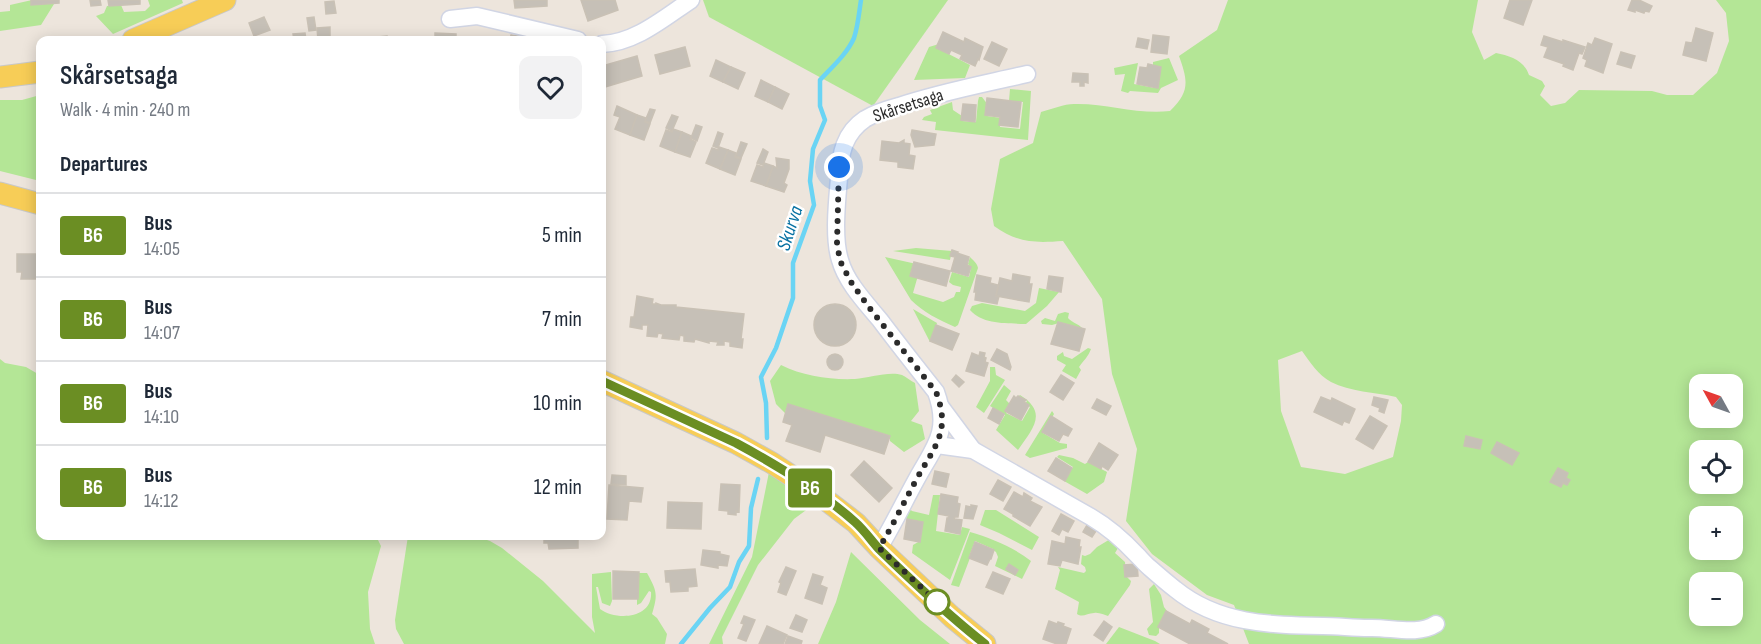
<!DOCTYPE html>
<meta charset="utf-8">
<style>
:root{--surface:#fff;--page:#f2f2f3;--text:#1f2937;--muted:#747a83;--line:#e0e1e3}
body{margin:0;font-family:"Sofia Sans Condensed",sans-serif;background:var(--page);color:var(--text);height:100vh;display:flex;flex-direction:column;font-size:22px;white-space:nowrap}
*{box-sizing:border-box;margin:0}
p{font-size:20px;color:var(--muted)}
.icon{flex:none;width:33px;height:33px;fill:none;stroke:currentColor;stroke-width:2;stroke-linecap:round;stroke-linejoin:round}
.map{position:relative;flex:1;overflow:hidden}
.panel{position:absolute;left:36px;top:36px;width:570px;height:504px;display:flex;flex-direction:column;background:var(--surface);border-radius:12px;box-shadow:0 3px 15px #0003}
.panel>*{flex:none}
.badge{padding:0 12px;border-radius:4px;font-size:21px;line-height:39px}
.needle{width:39px;rotate:310deg}
.buttons{position:absolute;left:1689px;top:374px;display:grid;gap:12px}
.buttons a{display:grid;place-items:center;width:54px;height:54px;border-radius:12px;background:var(--surface);box-shadow:0 3px 15px #0003;font-size:30px}
.you{position:absolute;width:30px;height:30px;margin:-15px;border:4px solid #fff;border-radius:50%;background:#1a73e8;box-shadow:0 0 0 9px #1a73e833}
.map>.badge{position:absolute;translate:-50% -50%;box-shadow:0 0 0 3px #fff}
h2{padding:0 24px;font-size:22px;line-height:54px}
.round{display:grid;place-items:center;flex:none;width:63px;height:63px;border-radius:12px;background:var(--page)}
.headline{display:flex;align-items:center;justify-content:space-between;height:102px;padding:0 24px}
h1{font-size:28px;font-weight:600;line-height:45px}
ul{padding:0;list-style:none}
li{display:flex;align-items:center;gap:18px;height:84px;padding:0 24px;border-top:2px solid var(--line)}
li div{flex:1}
li b{display:block;font-size:22px}
li em{font-style:normal}
li .badge{min-width:66px;font-weight:700;text-align:center}
.map>svg:first-child{display:block}
</style>
<div class="map">
<svg width="1761" height="644" viewBox="0 0 1761 644">
<rect width="100%" height="100%" fill="#ede5dc"/>
<g fill="#b4e696" fill-rule="evenodd">
<path d="M32 0H55L54 4 41 25 0 31V12L10 11V5Z"/>
<path d="M148 0H182L183 3 113 34 96 16 104 13 107 6 121 5 124 12 145 11 150 6Z"/>
<path d="M703 0H948L873 106 709 17Z"/>
<path d="M1228 0H1478L1472 32 1484 60 1496 53C1510 56 1524 60 1529 75L1542 81 1545 86 1540 95 1551 106 1565 103 1579 90 1652 91 1667 95H1693L1717 73 1729 41 1726 13 1716 0H1761V644H1249L1234 605 1207 595 1152 554 1126 521 1137 449 1112 374 1102 299 1063 241C1034 243 1018 243 994 226L991 209 1000 159 1033 143 1041 112C1052 109 1064 104 1074 104 1107 103 1138 115 1170 111 1190 92 1188 81 1179 56L1217 30ZM1302 351C1310 362 1318 375 1331 382 1350 392 1375 392 1396 397L1402 405 1401 421 1393 457 1345 474 1301 467 1281 411 1278 360ZM1700 384H1732V417H1700ZM1700 450H1732V483H1700ZM1700 516H1732V549H1700ZM1700 582H1732V615H1700Z"/>
<path d="M939 44 937 48 970 65 965 78 914 80 929 47Z"/>
<path d="M1169 58 1178 80 1161 88 1158 93 1130 91 1128 93 1121 91 1125 74 1115 75 1114 68 1138 63 1134 84 1155 88 1159 67 1153 66V62Z"/>
<path d="M1010 89 1031 91 1028 140 935 130 936 122 922 120 924 117 932 114 930 110 952 102 953 110 962 116V121L976 122 978 101 979 97H982L988 105 987 116 1001 118 1000 127 1020 129 1023 102 1009 101Z"/>
<path d="M40 95V181L0 171V100H22Z"/>
<path d="M916 248 952 251 950 260 893 251Z"/>
<path d="M885 257 921 265 913 293 943 302 954 297 956 292H960L961 287 953 285 949 282 952 272 969 277 971 268 968 264 970 257C974 261 977 263 978 268L958 325 955 327C939 320 923 312 911 300Z"/>
<path d="M1039 288 1059 292 1047 306 1026 324C1007 323 983 325 970 310L972 306 982 303 1025 311 1036 303Z"/>
<path d="M913 309 937 323 930 342Z"/>
<path d="M1065 312 1069 313 1068 318C1072 323 1082 325 1083 330L1059 323 1052 325 1042 324 1041 321 1045 318 1055 321 1058 314Z"/>
<path d="M1088 348 1091 349C1088 357 1084 360 1079 367L1081 370 1076 379 1062 371 1066 365 1057 360V356L1063 352 1064 356 1072 359Z"/>
<path d="M0 359 5 363 26 367 38 374 40 391V536H376L381 546 368 592 370 629 375 644H0Z"/>
<path d="M781 365C803 376 830 380 855 379 869 378 889 371 902 375 906 377 911 381 915 383L919 411 911 421 922 425 925 439 904 452 890 441V436L788 404 785 413 776 404 770 381Z"/>
<path d="M990 367H995L996 375 1005 380 984 413 976 407 990 381Z"/>
<path d="M1004 385 1011 391 1006 400 1011 405 1006 413 1022 421 1030 407 1025 404 1027 401 1019 396 1020 395C1049 413 1032 429 1018 450L996 430 1005 415 990 406Z"/>
<path d="M1052 411 1054 414 1043 433 1060 443 1067 444V448L1030 458 1025 455Z"/>
<path d="M1059 455 1073 458 1085 464 1088 462 1107 472 1104 482 1087 494 1064 481 1073 467 1057 457Z"/>
<path d="M769 472 813 505 794 519 758 565 722 637 723 644H709L752 557Z"/>
<path d="M933 495H940L936 531 960 535 962 527 970 529 950 580 912 553 913 545 920 541 923 523 907 519 904 516 908 507 912 511 929 515Z"/>
<path d="M985 510H996L1039 537 1032 550 999 533 980 525Z"/>
<path d="M970 532C991 538 1013 547 1031 561L1022 579 995 566 998 557 996 552 993 550V549L975 541 969 557 970 558 959 587 951 585Z"/>
<path d="M408 536H475L490 541 502 548 543 581 595 633 592 617V574L611 572 612 601 610 606 602 603 598 587H596L600 609C616 621 653 619 651 592L649 591 641 603 637 605V573H647C657 591 658 594 652 614L657 618 667 634 665 644H404L396 629 395 620Z"/>
<path d="M1112 538 1118 548 1115 553 1125 562 1126 576 1131 581 1130 585 1108 616C1104 615 1099 612 1094 613 1087 613 1083 618 1077 614L1079 602 1055 589 1060 570 1058 567 1084 573 1086 571 1085 567 1081 564 1082 555 1085 556 1090 554 1097 547Z"/>
<path d="M851 552 920 620 950 644H818L836 602Z"/>
<path d="M1154 584 1161 595 1164 607 1167 611 1159 626V633L1156 636 1149 635 1147 629 1153 622 1149 589Z"/>
<path d="M1119 627 1155 641 1160 644H1106Z"/>
</g>
<g fill="none" stroke-linecap="round" stroke-linejoin="round">
<g stroke="#6ad4f4" stroke-width="4.5">
<path d="M767 438 766 403 761 377 776 348 793 298V263L814 205 810 181 813 149 825 120 820 106V80C831 68 847 54 854 38 858 26 859 13 861 0"/>
<path d="M681 644 710 608 730 587 739 562 749 546 751 508 758 479"/>
</g>
</g>
<g fill="#c6c0b7" stroke="#c9c1b5" stroke-width="1.5">
<path d="M31 0H59V3L31 5Z"/>
<path d="M90 0H100L101 5 91 6Z"/>
<path d="M108 0H140V4L109 6Z"/>
<path d="M514 0H547V6L515 8Z"/>
<path d="M581 0H615L618 10 588 21Z"/>
<path d="M1510 0H1532L1523 25 1504 18Z"/>
<path d="M1632 0H1639L1652 6 1649 12 1645 11 1644 13 1635 10V12L1628 10Z"/>
<path d="M334 1 336 13 326 14 325 2Z"/>
<path d="M264 17 270 30 254 36 249 23Z"/>
<path d="M314 17 316 30 309 31 307 18Z"/>
<path d="M330 27V39L318 40 317 28Z"/>
<path d="M1696 28 1713 33 1706 61 1683 55 1686 42 1692 43Z"/>
<path d="M943 32 964 42 965 38 983 47 979 60 978 59 975 66 960 59 962 55 951 50 949 54 936 48Z"/>
<path d="M305 33 306 40H294L293 34Z"/>
<path d="M435 33 456 34V40H435Z"/>
<path d="M511 35 530 38V40H510Z"/>
<path d="M1153 35 1169 37 1167 54 1151 52Z"/>
<path d="M387 36V40H345Z"/>
<path d="M1544 36 1563 42V40L1585 47 1582 54 1579 53 1573 70 1563 66 1564 64 1544 57 1548 47 1541 45Z"/>
<path d="M1138 38 1149 40 1147 49 1136 47Z"/>
<path d="M1595 38 1612 44 1603 73 1585 66 1587 60 1583 58 1588 43 1592 45Z"/>
<path d="M992 42 1007 49 999 66 984 59Z"/>
<path d="M685 47 690 66 660 74 655 55Z"/>
<path d="M1621 52 1635 56 1631 68 1617 64Z"/>
<path d="M637 56 642 76 605 87 602 76V66Z"/>
<path d="M716 60 731 67 723 82 710 76Z"/>
<path d="M1148 64 1161 67 1158 88 1137 84 1140 67 1147 68Z"/>
<path d="M731 67 745 73 738 89 723 82Z"/>
<path d="M1073 73 1088 74V83L1084 82V86H1080V82H1072Z"/>
<path d="M761 80 775 87 768 102 755 96Z"/>
<path d="M775 87 789 94 782 109 768 102Z"/>
<path d="M987 98 1021 102 1018 127 999 125 1000 117 985 115Z"/>
<path d="M963 104 976 105 975 122 961 120Z"/>
<path d="M617 106 637 115 630 135 615 129 620 117 614 115Z"/>
<path d="M650 109 655 110 650 123 645 121Z"/>
<path d="M637 115 646 118 645 122 650 124 644 140 630 135Z"/>
<path d="M672 115 678 117 672 131 666 128Z"/>
<path d="M696 125 702 127 697 141 691 138Z"/>
<path d="M673 129 682 132 675 152 660 146 666 130 672 132Z"/>
<path d="M912 130 936 134 934 145 915 147 911 135Z"/>
<path d="M682 132 691 136 690 139 696 142 690 157 675 152Z"/>
<path d="M718 132 723 134 718 148 713 146Z"/>
<path d="M904 140V143L910 144 909 155 915 156 913 169 898 167V162L880 160 882 141 899 143Z"/>
<path d="M741 142 747 144 741 158 736 156Z"/>
<path d="M719 147 728 150 720 169 706 163 712 148 718 150Z"/>
<path d="M763 149 768 152 763 165 757 163Z"/>
<path d="M728 150 736 153 735 157 741 159 735 175 720 169Z"/>
<path d="M776 158 789 160V169L784 183 787 185 784 192 766 186 773 166 777 168Z"/>
<path d="M764 163 773 166 766 186 751 181 757 165 763 167Z"/>
<path d="M952 250 958 252 957 253 969 257 967 265 971 267 968 276 951 271 955 257 950 256Z"/>
<path d="M17 254H40V279H21L22 272H17Z"/>
<path d="M914 262 950 271 946 286 910 276Z"/>
<path d="M1013 274 1030 277 1029 284H1032L1029 302 996 296 1000 278 1012 281Z"/>
<path d="M977 275 991 278 990 283 998 285 996 296H999L997 304 975 300 976 292H974Z"/>
<path d="M1049 276 1063 278 1061 292 1047 289Z"/>
<path d="M637 296 653 299 652 304H656V303L661 305H676V307L744 314 741 339H743L742 348 730 346V342L724 341V345H717L718 342 709 341V343L695 339 694 342 684 341V336L680 335 679 340 662 338 663 334 658 333 657 337 647 336 648 325H642V329L630 327 631 317H634Z"/>
<circle cx="835" cy="325" r="21"/>
<path d="M1058 322 1085 329 1079 351 1051 344Z"/>
<path d="M936 325 959 334 952 350 930 341Z"/>
<path d="M997 349 1007 354 1011 367 1010 370 991 360Z"/>
<path d="M980 352 985 353 984 357 986 358 985 362 988 363 984 376 966 371 972 353 979 356Z"/>
<circle cx="835" cy="362" r="8"/>
<path d="M956 375 964 382 959 387 952 380Z"/>
<path d="M1061 375 1074 383 1063 400 1050 392Z"/>
<path d="M1014 396 1016 398 1018 396 1026 400 1024 402 1029 405 1021 420 1005 411Z"/>
<path d="M1321 397 1331 401 1332 398 1355 409 1349 423 1344 421 1342 425 1314 412Z"/>
<path d="M1374 397 1388 400 1384 413 1379 411 1380 408 1372 405Z"/>
<path d="M1097 399 1111 406 1106 415 1092 408Z"/>
<path d="M788 404 890 436 884 454 825 435 820 452 786 441 792 425 783 422Z"/>
<path d="M993 408 1004 414 999 424 988 418Z"/>
<path d="M1051 416 1072 429 1068 436 1063 434 1059 441 1042 432Z"/>
<path d="M1370 416 1387 426 1373 449 1356 439Z"/>
<path d="M1466 436 1482 440 1480 449 1464 446Z"/>
<path d="M1497 442 1519 453 1512 465 1491 453Z"/>
<path d="M1099 443 1118 455 1108 470 1102 466 1101 469 1088 462Z"/>
<path d="M1056 458 1072 468 1065 481 1048 471Z"/>
<path d="M864 461 892 488 879 502 851 475Z"/>
<path d="M1558 468 1568 473 1566 478 1570 480 1567 485 1563 483 1561 487 1550 482Z"/>
<path d="M935 471 949 474 946 487 932 484Z"/>
<path d="M612 475 626 476V485L611 484Z"/>
<path d="M998 480 1011 487 1003 501 990 494Z"/>
<path d="M721 484 740 485 739 512 736 511V515L728 514V511L719 510Z"/>
<path d="M609 485 643 488 641 502 629 501 627 520 607 519Z"/>
<path d="M1014 492 1023 497 1024 493 1032 498 1030 501 1042 507 1030 526 1013 516V514L1004 509Z"/>
<path d="M941 494 958 497 957 503 960 504 958 517H955L954 519 962 520 960 534 945 531 947 518H948L949 516 938 514Z"/>
<path d="M668 502 702 503 701 529 667 528Z"/>
<path d="M971 505 977 506 973 519 964 518 966 506 971 507Z"/>
<path d="M1061 514 1074 521 1068 532 1062 529 1059 535 1052 531Z"/>
<path d="M907 519 923 522 920 542 904 539Z"/>
<path d="M1087 525 1096 531 1092 537 1083 532Z"/>
<path d="M542 536H578V548L549 549 548 543H544V536Z"/>
<path d="M1066 537 1080 540 1079 547H1081L1078 564 1062 560 1060 566 1048 564 1052 541 1065 544Z"/>
<path d="M975 542 994 550 991 559H990L987 565 969 558Z"/>
<path d="M703 550 720 552V554L729 556 727 566 718 565V568L701 565Z"/>
<path d="M1009 564 1018 570 1015 575 1006 569Z"/>
<path d="M1137 564 1138 576 1125 577 1124 565Z"/>
<path d="M786 567 796 571 786 595 778 592 781 583 779 582Z"/>
<path d="M695 569 697 586 688 587V591L671 592 670 582H666L665 571Z"/>
<path d="M613 571 639 572 638 599H613Z"/>
<path d="M993 572 1010 579 1003 594 986 587Z"/>
<path d="M813 574 823 577 820 585 827 588 822 604 805 598Z"/>
<path d="M1166 611 1190 624 1192 620 1209 629 1207 633 1228 644H1190L1158 627Z"/>
<path d="M796 615 807 620 802 632 790 628Z"/>
<path d="M744 616 755 620 746 641 738 638 744 624 741 623Z"/>
<path d="M1049 621 1057 624 1058 622 1064 624 1063 626 1071 629 1066 644H1057L1043 639Z"/>
<path d="M1104 621 1112 627 1103 641 1094 635Z"/>
<path d="M767 626 787 635 783 644H759Z"/>
<path d="M788 636 802 641 801 644H785Z"/>
</g>
<g fill="none" stroke-linecap="round" stroke-linejoin="round">
<defs>
<g id="minor">
<path d="M450 19 477 16 578 40"/>
<path d="M602 44C635 43 664 18 691 0"/>
<path d="M941 407 973 450"/>
<path d="M937 445 973 450 1091 517C1108 527 1123 540 1137 555 1141 559 1145 564 1150 568 1158 575 1166 582 1175 589 1218 624 1269 625 1323 626 1338 626 1353 628 1369 628 1391 627 1417 636 1436 624"/>
<path d="M879 548C892 527 903 504 915 482 933 448 951 433 936 392 917 368 898 344 880 320 865 302 846 282 840 260 833 238 837 201 839 178 840 154 844 133 865 119 875 113 888 109 899 106 941 92 984 84 1027 74"/>
</g>
<g id="major">
<path d="M133 40 225 0"/>
<path d="M0 77 40 72"/>
<path d="M0 193 40 204"/>
<path d="M602 381 736 443 772 463 813 490 856 523 879 548 952 617 985 644"/>
</g>
</defs>
<use href="#minor" stroke="#d1d5e4" stroke-width="19"/>
<use href="#major" stroke="#c8c8c8" stroke-width="23"/>
<use href="#minor" stroke="#fff" stroke-width="16"/>
<use href="#major" stroke="#f7cd57" stroke-width="21"/>
</g>
<g fill="none" stroke-linecap="round" stroke-linejoin="round">
<defs>
<path id="line" d="M602 381 736 443C777 465 819 490 855 522 864 530 871 540 879 549 913 582 948 615 985 644"/>
</defs>
<use href="#line" stroke="#fff" stroke-width="14"/>
<use href="#line" stroke="#6b8e23" stroke-width="9"/>
<path stroke="#2b2b2b" stroke-width="6" stroke-dasharray="0 10.8" d="M839 167 837 243 840 261 851 282 868 306 936 392C952 433 933 448 915 482 903 504 892 527 879 548L937 602"/>
</g>
<circle fill="#fff" stroke="#6b8e23" stroke-width="3" cx="937" cy="602" r="12"/>
<g text-anchor="middle" stroke-width="5" stroke-linejoin="round" paint-order="stroke">
<g font-size="18" fill="#2b2b2b" stroke="#fff">
<text transform="translate(908 105) rotate(-18)" y="6">Skårsetsaga</text>
</g>
<g font-size="20" font-style="italic" fill="#0771a2" stroke="#fff">
<text transform="translate(789 228) rotate(-72)" y="7">Skurva</text>
</g>
</g>
</svg>
<div class="buttons">
<a><svg class="needle" viewBox="-14 -14 28 28"><path d="M0-13l5 13h-10z" fill="#e53935"/><path d="M0 13l5-13h-10z" fill="#747a83"/></svg></a>
<a><svg class="icon" aria-label="locate" viewBox="0 0 24 24"><circle cx="12" cy="12" r="6"/><path d="M12 2v4M12 18v4M2 12h4M18 12h4"/></svg></a>
<a>+</a>
<a>−</a>
</div>
<div class="you" style="left:839px;top:167px"></div>
<b class="badge" style="left:810px;top:488px;background:#6b8e23;color:#fff">B6</b>
<section class="panel">
<div class="headline"><div><h1>Skårsetsaga</h1><p>Walk · 4 min · 240 m</p></div><a class="round"><svg class="icon" aria-label="heart" viewBox="0 0 24 24"><path d="M12 20l-8-8c-3-5 5-10 8-4 3-6 11-1 8 4z"/></svg></a></div>
<h2>Departures</h2>
<ul>
<li><span class="badge" style="background:#6b8e23;color:#fff">B6</span><div><b>Bus</b><p>14:05</p></div><em>5 min</em></li>
<li><span class="badge" style="background:#6b8e23;color:#fff">B6</span><div><b>Bus</b><p>14:07</p></div><em>7 min</em></li>
<li><span class="badge" style="background:#6b8e23;color:#fff">B6</span><div><b>Bus</b><p>14:10</p></div><em>10 min</em></li>
<li><span class="badge" style="background:#6b8e23;color:#fff">B6</span><div><b>Bus</b><p>14:12</p></div><em>12 min</em></li>
</ul>
</section>
</div>
